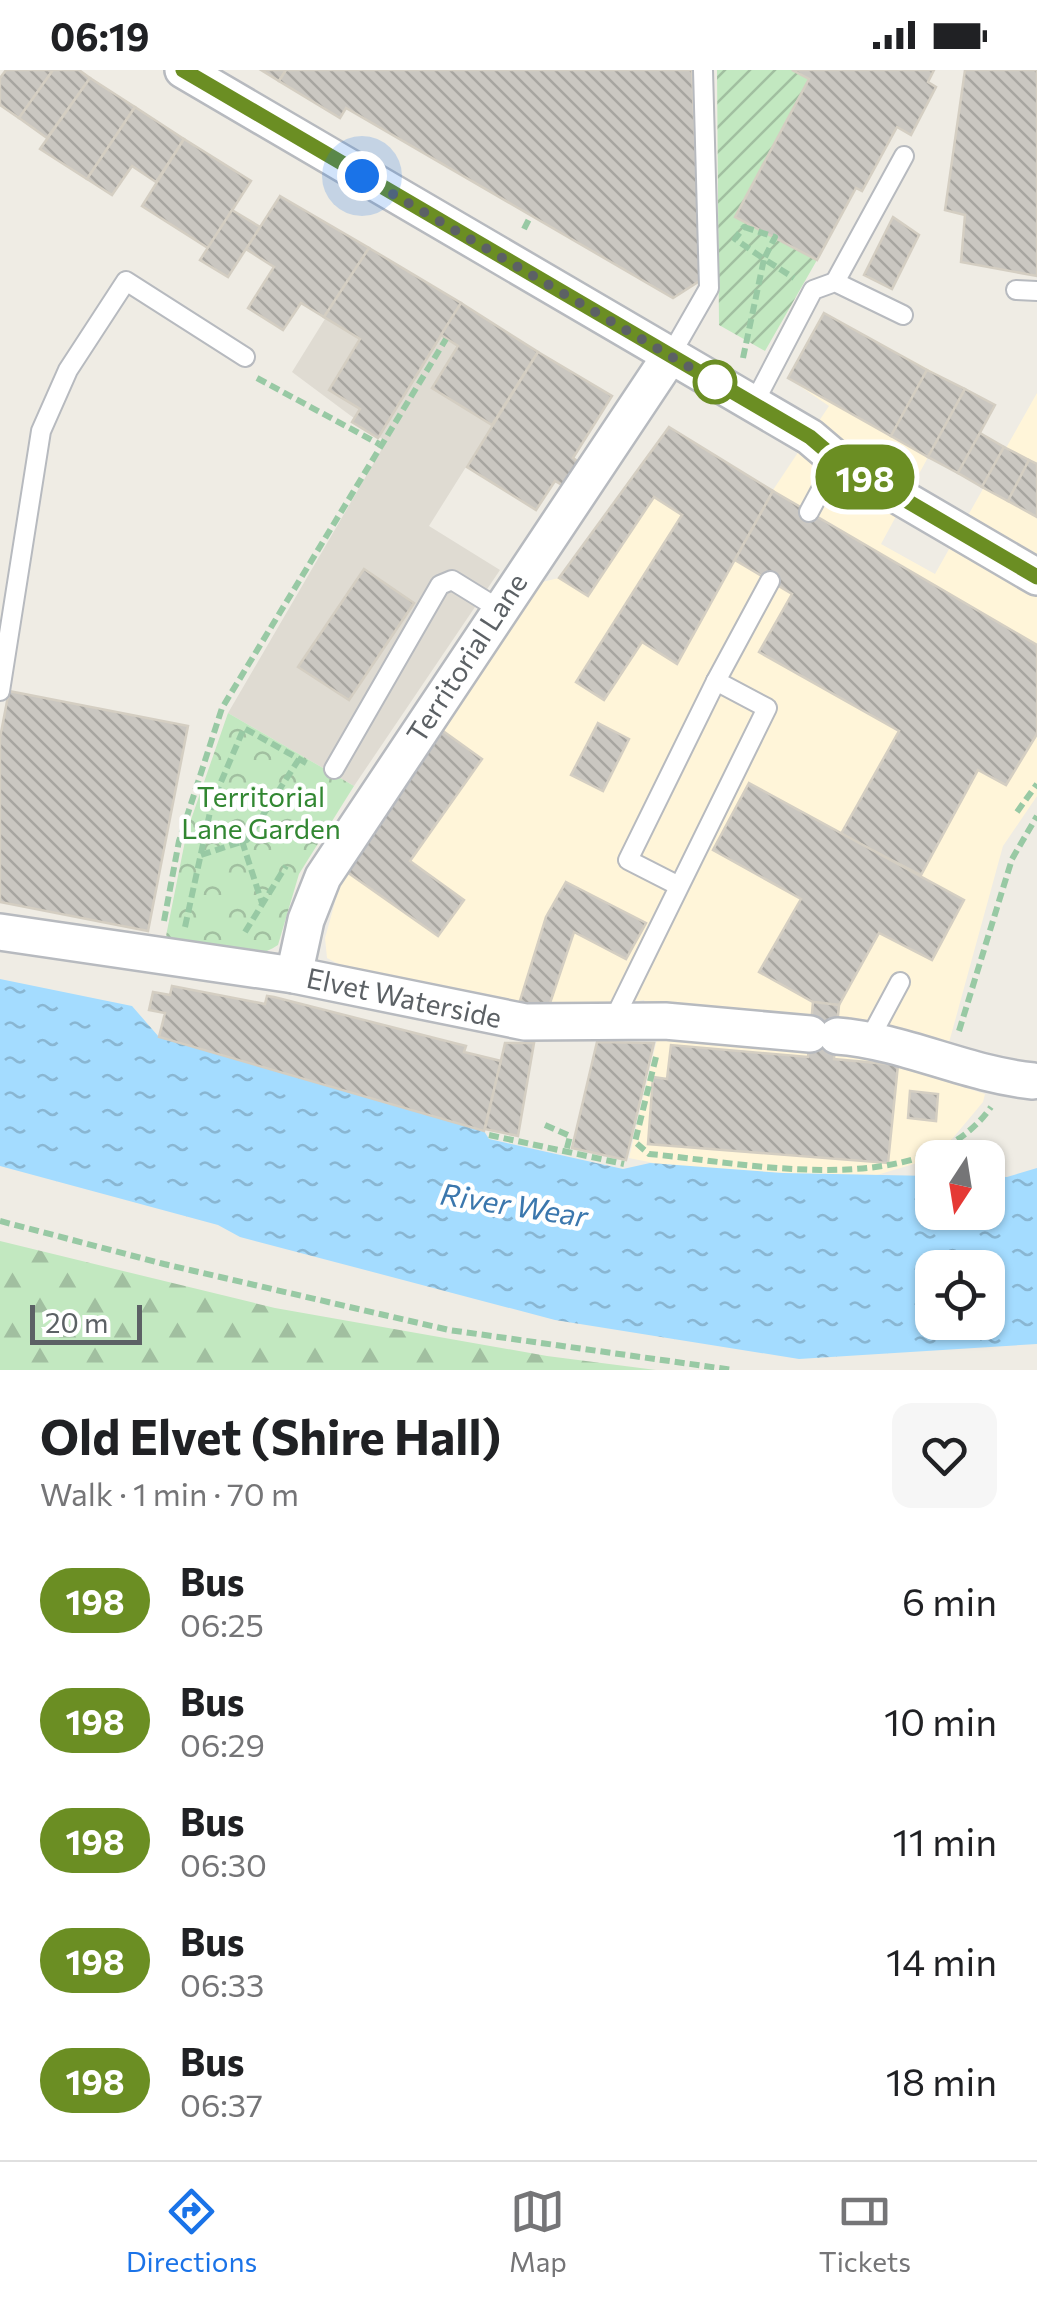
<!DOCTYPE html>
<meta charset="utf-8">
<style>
:root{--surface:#fff;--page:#f6f6f6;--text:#202124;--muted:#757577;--line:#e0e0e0;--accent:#1a73e8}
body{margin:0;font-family:Commissioner,sans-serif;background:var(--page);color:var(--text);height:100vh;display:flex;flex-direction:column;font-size:38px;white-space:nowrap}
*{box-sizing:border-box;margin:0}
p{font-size:32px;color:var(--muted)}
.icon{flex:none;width:55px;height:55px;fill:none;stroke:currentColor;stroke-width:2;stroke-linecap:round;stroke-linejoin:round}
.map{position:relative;height:1300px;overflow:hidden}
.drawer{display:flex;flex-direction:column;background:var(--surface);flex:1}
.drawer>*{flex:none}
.badge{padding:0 20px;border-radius:32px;font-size:35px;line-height:65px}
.needle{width:65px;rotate:192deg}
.fabs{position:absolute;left:915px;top:1070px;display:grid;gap:20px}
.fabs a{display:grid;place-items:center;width:90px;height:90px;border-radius:20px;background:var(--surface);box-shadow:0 2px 8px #0004;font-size:50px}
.scale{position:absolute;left:30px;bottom:25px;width:112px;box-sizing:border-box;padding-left:10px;border:5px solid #5c6165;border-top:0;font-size:28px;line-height:35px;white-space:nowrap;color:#5c6165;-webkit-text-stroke:8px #fff;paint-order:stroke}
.you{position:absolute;width:50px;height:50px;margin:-25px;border:8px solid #fff;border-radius:50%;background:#1a73e8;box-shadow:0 0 0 15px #1a73e833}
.map>.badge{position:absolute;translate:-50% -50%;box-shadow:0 0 0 5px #fff}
.round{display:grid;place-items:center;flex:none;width:105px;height:105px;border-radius:20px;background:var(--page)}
.overview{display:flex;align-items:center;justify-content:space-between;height:170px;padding:0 40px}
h1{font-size:48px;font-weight:700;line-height:75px}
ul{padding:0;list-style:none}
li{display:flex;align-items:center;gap:30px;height:120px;padding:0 40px}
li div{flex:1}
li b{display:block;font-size:38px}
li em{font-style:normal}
li .badge{min-width:110px;font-weight:700;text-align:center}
.status{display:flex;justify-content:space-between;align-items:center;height:70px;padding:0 50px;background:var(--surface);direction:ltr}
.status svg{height:28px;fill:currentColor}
.tabs{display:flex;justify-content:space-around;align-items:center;height:140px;border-top:2px solid var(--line);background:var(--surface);font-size:28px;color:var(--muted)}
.tabs a{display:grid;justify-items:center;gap:5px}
.tabs .selected{color:var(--accent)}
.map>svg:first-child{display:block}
</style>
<div class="status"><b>06:19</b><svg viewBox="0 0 49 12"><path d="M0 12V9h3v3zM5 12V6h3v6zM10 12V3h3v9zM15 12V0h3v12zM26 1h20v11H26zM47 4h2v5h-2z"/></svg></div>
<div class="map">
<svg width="1037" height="1300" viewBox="0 0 1037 1300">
<defs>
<pattern id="forest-firs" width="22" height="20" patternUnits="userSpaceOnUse" patternTransform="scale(2.5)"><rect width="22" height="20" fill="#c2e8c0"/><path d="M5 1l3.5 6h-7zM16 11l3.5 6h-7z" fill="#a1bfa0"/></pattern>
<pattern id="park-crowns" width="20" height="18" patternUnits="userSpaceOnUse" patternTransform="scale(2.5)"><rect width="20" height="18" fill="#c2e8c0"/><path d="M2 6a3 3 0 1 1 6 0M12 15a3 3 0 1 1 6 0" fill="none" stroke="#a1bfa0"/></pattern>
<pattern id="garden-furrows" width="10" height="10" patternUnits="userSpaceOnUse" patternTransform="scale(2.5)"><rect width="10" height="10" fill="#c2e8c0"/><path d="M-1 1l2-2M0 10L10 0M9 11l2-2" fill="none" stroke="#a1bfa0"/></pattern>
<pattern id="water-ripples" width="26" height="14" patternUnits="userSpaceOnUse" patternTransform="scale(2.5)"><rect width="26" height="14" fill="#a4dcff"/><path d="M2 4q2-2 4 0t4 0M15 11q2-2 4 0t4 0" fill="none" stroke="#89b6d2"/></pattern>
<pattern id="building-back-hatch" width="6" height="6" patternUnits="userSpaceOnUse" patternTransform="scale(2.5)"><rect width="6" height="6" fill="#cac7c1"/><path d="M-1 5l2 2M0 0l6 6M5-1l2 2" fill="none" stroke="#a7a5a0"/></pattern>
</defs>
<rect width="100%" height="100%" fill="#efece4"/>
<path fill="#fff5d9" d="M824 243 965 319 881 474 935 504 1037 323V726L1003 776 939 1009 985 1024 983 1032 937 1087 877 1105 703 1103 629 1088 658 965 644 930 593 939H548L348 899 327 888 325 868 344 800 542 512 559 508 669 357 773 420 829 336 788 308Z"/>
<path fill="#dfdbd2" d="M369 178 538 282 429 456 500 500 354 716 228 643 386 372 292 302Z"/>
<path fill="url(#forest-firs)" d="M0 1171 275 1238 547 1286 656 1300H0Z"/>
<path fill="url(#park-crowns)" d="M228 643 354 716 299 804 278 875C250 895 196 883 165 871L187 761Z"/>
<path fill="url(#garden-furrows)" d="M717 0H792L809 9 736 146 817 190 765 281 719 255Z"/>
<path fill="url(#water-ripples)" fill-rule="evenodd" d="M0 909 132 936 159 967 484 1061 489 1069 623 1099 650 1093 783 1103 932 1106V1142H988V1107H1007L1037 1098V1274L799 1289 555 1250 240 1167 218 1155 0 1096ZM932 1198H988V1252H932Z"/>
<g fill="url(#building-back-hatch)" stroke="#d4cec2" stroke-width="2.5">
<path d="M6 0H53L19 48 0 35V8Z"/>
<path d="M53 0H79L90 8 47 68 19 48Z"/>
<path d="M261 0H286L279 11Z"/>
<path d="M286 0H692L701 210 673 228 346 38 340 48 279 11Z"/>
<path d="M792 0H934L928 12 936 17 911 65 897 57 862 121 856 118 817 190 735 147 809 9Z"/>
<path d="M965 0H1037V206L961 192 965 145 945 140Z"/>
<path d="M90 8 135 37 87 109 40 79Z"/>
<path d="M135 37 184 69 156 112 132 96 112 125 87 109Z"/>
<path d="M184 69 251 111 208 178 142 136Z"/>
<path d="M280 126 369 178 324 247 301 233 283 260 248 238 274 197 246 179Z"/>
<path d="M232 140 260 157 228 207 200 190Z"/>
<path d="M893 147 919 165 892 219 864 205Z"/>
<path d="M369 178 461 233 378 368 352 352 360 339 329 320 360 269 324 247Z"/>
<path d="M461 233 538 282 492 355 432 318 458 276 441 265Z"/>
<path d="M824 243 927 300 891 366 788 308Z"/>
<path d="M538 282 612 326 573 388 579 392 564 416 555 411 536 440 467 397Z"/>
<path d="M927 300 965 319 928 387 891 366Z"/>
<path d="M965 319 995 335 958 403 928 387Z"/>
<path d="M669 357 773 421 677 594 642 572 604 630 576 612 682 445 654 427 588 526 559 508Z"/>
<path d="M980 363 1004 377 982 417 958 403Z"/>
<path d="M1004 377 1029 390 1008 431 982 417Z"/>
<path d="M1029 390 1037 394V447L1008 431Z"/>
<path d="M773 421 1037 575V664L1006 715 978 700 921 805 841 764 899 661 759 582 792 524 735 490Z"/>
<path d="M364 499 414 533 349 630 298 597Z"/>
<path d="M9 621 188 656 148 861 0 832V668Z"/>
<path d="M598 653 629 669 603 721 571 705Z"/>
<path d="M443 661 482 689 410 791 464 830 438 866 344 800Z"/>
<path d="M749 713 964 830 932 890 879 863 839 935 813 932 759 902 801 829 713 780Z"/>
<path d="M566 812 646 853 626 889 574 862 548 939 519 934 546 847Z"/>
<path d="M172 916 265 934 267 926 274 927 458 974 466 976 464 982 501 991 484 1061 159 967 165 943 149 940 153 922 170 925Z"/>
<path d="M813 932 839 935 834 989 898 995 888 1093 648 1074 653 1007 667 1009 671 975 808 987Z"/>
<path d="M597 972 654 973 626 1090 572 1078Z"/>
<path d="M505 973H534L518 1066 485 1059Z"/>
<path d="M910 1021 938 1024 936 1051 908 1048Z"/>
</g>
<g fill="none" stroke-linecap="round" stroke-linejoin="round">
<defs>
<g id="service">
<path d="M835 212 904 86"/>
<path d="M1016 220 1037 221"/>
<path d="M670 286 709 218 703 0"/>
<path d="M753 335 813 220 835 212 903 245"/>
<path d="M809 442 837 390"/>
<path d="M716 611 770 511"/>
<path d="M0 621 41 361 68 300 126 211 245 287"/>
<path d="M334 699 440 515 452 510 499 539"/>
<path d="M614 949 767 638 716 611 628 790 679 816"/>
<path d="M870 968 900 912"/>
</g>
<g id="minor">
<path d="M183 0 810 367 837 390 1037 507"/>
<path d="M0 862 294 905 525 952 665 951 810 964"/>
<path d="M294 905 306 850 323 807 670 286"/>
<path d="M837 966C904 971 965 1004 1033 1011"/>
</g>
</defs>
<use href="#service" stroke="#b7babf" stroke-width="22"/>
<use href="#minor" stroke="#b7babf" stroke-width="40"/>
<g stroke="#98c9a4" stroke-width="6" stroke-dasharray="10 5" stroke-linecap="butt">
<path d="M744 157 775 167 764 189 735 169Z"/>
<path d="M524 159 530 147"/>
<path d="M743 288 764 189 794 208"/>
<path d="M257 308 379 374"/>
<path d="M1017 742 1037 714"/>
<path d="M242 771 262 833"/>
<path d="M201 785 247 770 299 689"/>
<path d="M164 851 179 771 222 638 446 269"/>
<path d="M185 857 212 733 244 658 308 694"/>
<path d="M245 862 286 796"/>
<path d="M959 961 1012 789 1037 746"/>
<path d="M656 987 635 1072 649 1084C749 1093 924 1133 991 1037"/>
<path d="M545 1055 570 1066 566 1082"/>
<path d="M489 1065 624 1094"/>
<path d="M0 1151 164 1194 449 1260 733 1300"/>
</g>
<use href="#service" stroke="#fff" stroke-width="18"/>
<use href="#minor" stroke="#fff" stroke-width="35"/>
</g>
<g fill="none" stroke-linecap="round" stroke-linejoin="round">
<defs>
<path id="line" d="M183 0 810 367 837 390 1037 507"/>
</defs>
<use href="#line" stroke="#fff" stroke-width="22"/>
<use href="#line" stroke="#6b8e23" stroke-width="15"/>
<path stroke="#5c6165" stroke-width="10" stroke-dasharray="0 18" d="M362 106 715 312"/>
</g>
<circle fill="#fff" stroke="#6b8e23" stroke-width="5" cx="715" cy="312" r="20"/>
<g text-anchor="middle" stroke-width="9" stroke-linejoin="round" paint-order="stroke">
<g font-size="28" fill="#5c6165" stroke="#fff">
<text transform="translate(467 588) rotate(-57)" y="10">Territorial Lane</text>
<text transform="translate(404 928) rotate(12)" y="10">Elvet Waterside</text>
</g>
<g font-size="28" fill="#328732" stroke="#fff">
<text x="261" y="737">Territorial<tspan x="261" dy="32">Lane Garden</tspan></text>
</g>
<g font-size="30" font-style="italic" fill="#3b77ad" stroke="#fff">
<text transform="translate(514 1136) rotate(9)" y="10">River Wear</text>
</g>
</g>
</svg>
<div class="fabs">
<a><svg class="needle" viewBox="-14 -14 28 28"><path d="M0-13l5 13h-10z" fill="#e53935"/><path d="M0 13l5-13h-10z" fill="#757577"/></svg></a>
<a><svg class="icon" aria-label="locate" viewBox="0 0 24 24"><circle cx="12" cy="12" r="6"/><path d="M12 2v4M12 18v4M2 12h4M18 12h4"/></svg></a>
</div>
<div class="scale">20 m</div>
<div class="you" style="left:362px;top:106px"></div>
<b class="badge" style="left:865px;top:407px;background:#6b8e23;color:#fff">198</b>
</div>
<section class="drawer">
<div class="overview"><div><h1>Old Elvet (Shire Hall)</h1><p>Walk · 1 min · 70 m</p></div><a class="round"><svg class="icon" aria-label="heart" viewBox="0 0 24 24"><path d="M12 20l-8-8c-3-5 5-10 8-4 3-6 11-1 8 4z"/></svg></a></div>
<ul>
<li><span class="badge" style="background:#6b8e23;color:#fff">198</span><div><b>Bus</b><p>06:25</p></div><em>6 min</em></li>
<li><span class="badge" style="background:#6b8e23;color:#fff">198</span><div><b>Bus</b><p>06:29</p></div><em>10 min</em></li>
<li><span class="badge" style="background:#6b8e23;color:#fff">198</span><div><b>Bus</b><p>06:30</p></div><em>11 min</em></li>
<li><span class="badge" style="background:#6b8e23;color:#fff">198</span><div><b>Bus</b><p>06:33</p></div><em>14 min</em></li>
<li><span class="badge" style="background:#6b8e23;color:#fff">198</span><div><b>Bus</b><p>06:37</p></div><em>18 min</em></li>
</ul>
</section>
<nav class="tabs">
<a class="selected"><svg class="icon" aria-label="directions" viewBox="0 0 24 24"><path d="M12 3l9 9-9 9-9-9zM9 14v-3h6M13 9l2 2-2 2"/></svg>Directions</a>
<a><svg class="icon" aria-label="map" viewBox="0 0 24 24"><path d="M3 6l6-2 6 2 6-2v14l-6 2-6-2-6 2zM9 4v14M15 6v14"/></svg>Map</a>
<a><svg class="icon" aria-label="tickets" viewBox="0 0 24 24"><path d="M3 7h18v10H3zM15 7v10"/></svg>Tickets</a>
</nav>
